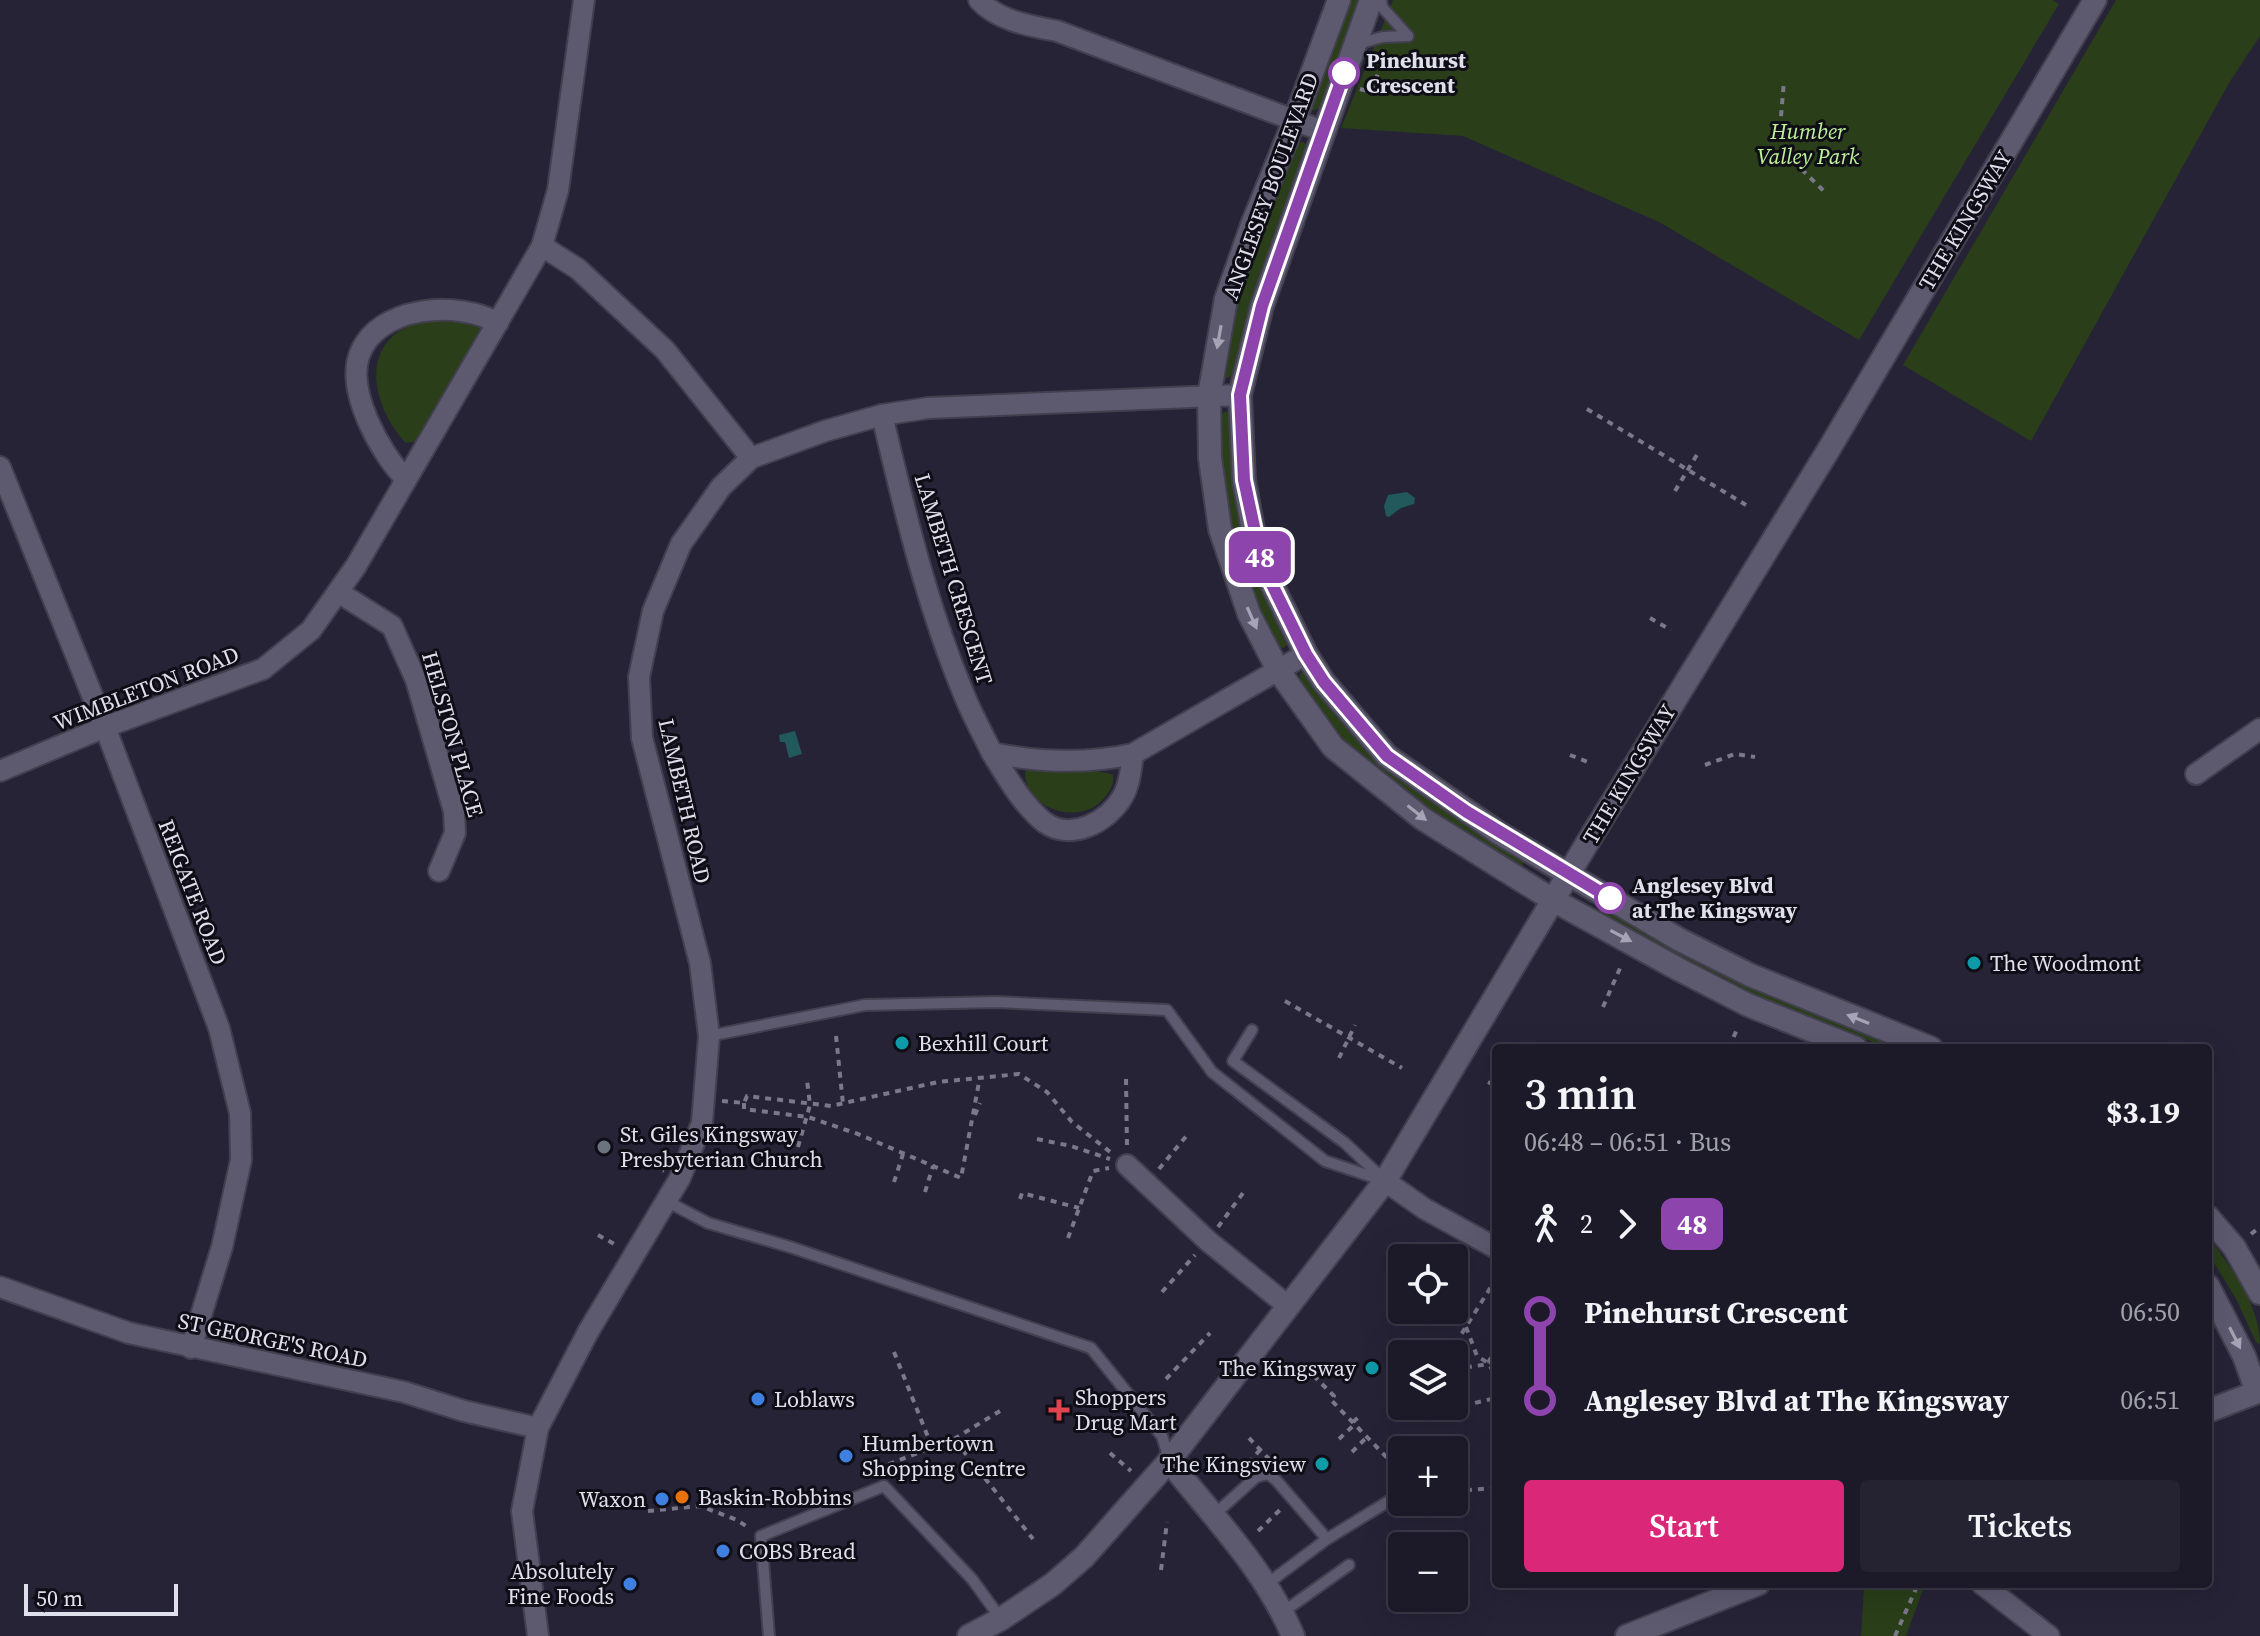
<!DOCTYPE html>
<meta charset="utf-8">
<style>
:root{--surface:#1c1a29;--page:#252331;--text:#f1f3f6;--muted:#a0a1a8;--line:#3a3846;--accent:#db2777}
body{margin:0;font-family:"Source Serif 4",serif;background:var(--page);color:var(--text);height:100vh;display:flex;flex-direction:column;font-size:30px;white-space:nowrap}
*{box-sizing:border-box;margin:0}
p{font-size:26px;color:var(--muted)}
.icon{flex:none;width:44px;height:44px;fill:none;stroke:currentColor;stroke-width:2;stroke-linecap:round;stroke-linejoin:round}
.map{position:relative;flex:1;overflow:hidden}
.side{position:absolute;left:1492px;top:1044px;width:720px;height:544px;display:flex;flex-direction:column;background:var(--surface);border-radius:8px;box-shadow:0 8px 32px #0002,0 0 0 2px var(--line)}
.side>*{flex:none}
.badge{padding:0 16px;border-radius:12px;font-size:28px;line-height:52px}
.tools{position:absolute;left:1388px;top:1244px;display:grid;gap:16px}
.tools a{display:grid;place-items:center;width:80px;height:80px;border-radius:8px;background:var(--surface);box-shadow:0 8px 32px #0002,0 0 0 2px var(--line);font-size:40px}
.scale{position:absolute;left:24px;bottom:20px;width:154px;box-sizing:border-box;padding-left:8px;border:4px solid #e0dfec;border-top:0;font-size:22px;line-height:28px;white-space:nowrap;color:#e0dfec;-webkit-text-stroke:6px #0f0e17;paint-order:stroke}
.map>.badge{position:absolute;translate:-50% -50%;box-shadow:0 0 0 4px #fff}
.legs{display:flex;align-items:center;gap:12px;height:88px;padding:0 32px;font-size:26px}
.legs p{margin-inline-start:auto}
.head{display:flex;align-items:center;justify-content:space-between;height:136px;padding:0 32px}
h1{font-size:44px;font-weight:600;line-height:60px}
.cta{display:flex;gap:16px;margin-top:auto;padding:16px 32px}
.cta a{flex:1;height:92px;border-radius:8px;background:var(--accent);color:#fff;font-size:32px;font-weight:600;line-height:92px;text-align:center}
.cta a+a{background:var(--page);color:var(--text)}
ul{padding:0 32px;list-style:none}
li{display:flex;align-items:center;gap:28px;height:88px;font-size:30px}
li i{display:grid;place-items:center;width:12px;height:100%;margin:0 10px;background:currentColor}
li i::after{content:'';width:20px;height:20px;margin:-10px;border:6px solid;border-radius:50%;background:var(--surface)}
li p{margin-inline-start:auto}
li:first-child i{background:linear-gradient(#0000 50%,currentColor 0)}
li:last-child i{background:linear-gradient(currentColor 50%,#0000 0)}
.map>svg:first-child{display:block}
</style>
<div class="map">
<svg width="2260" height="1636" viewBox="0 0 2260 1636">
<rect width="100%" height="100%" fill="#262337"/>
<g fill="#293e19">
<path d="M1348 0H1368L1323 106 1312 111 1310 109Z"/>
<path d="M1393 0H2053L2059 4 1859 340 1659 222 1463 136 1341 128Z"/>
<path d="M2116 0H2260V36L2229 83 2031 441 1903 365Z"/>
<path d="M1303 142 1308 146 1240 359 1232 376 1224 379 1222 376 1230 322 1253 252 1296 143Z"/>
<path d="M428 318 488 323 418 441 406 443C381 417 360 364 394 335 403 328 417 323 428 318Z"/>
<path d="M1228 411 1232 413 1287 633V645L1283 648 1278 646C1268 633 1262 617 1256 601 1241 565 1227 526 1222 487 1219 464 1219 441 1218 418L1222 413Z"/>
<path d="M1308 670 1349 717 1529 856 1519 870 1449 830 1358 755 1339 735 1300 682V673Z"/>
<path d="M1026 767C1044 769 1102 769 1113 775 1114 784 1112 786 1108 793 1084 832 1017 807 1026 767Z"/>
<path d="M1604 902 1913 1048H1888L1761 999 1667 951 1599 911Z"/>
<path d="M2208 1236C2230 1267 2260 1305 2260 1344L2256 1342 2236 1299 2208 1253Z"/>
<path d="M1870 1584H1925L1906 1636H1861L1864 1588Z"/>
</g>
<g fill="#21595d">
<path d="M1407 492 1415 498 1414 504 1401 508 1389 517 1386 516 1384 506 1388 495Z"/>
<path d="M795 731 802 754 789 758 785 742H780L779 735Z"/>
</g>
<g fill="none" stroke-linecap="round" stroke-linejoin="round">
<defs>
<g id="service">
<path d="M1381 0 1382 7 1408 36"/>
<path d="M1357 44 1383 37 1408 36"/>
<path d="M1252 1030 1233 1061 1345 1143 1380 1176"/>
<path d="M709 1036 865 1005 997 1002 1167 1010 1212 1072 1325 1161 1385 1181"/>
<path d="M668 1202 708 1223 790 1247 1091 1348 1162 1436 1169 1459"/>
<path d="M1214 1515 1256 1477 1268 1474 1276 1480 1327 1539"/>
<path d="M1267 1584 1327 1539 1402 1493"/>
<path d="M1283 1612 1349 1565"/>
<path d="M769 1636 761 1536 884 1486 972 1579 1001 1619"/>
</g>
<g id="minor">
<path d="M979 0C998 21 1031 26 1057 31L1323 131"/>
<path d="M542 246 578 269 665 350 751 458"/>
<path d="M882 415C904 508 926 603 963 692 971 713 982 732 992 753 1037 762 1087 764 1133 754L1306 654"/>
<path d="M0 467 105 727 219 1028 240 1113 241 1160 222 1247 191 1348"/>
<path d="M405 478C380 453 347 392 359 356 376 305 459 300 498 323"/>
<path d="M338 592 392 626 416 680 454 811 455 833 439 871"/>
<path d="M992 753C1007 777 1022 804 1044 822 1071 842 1108 822 1123 796 1130 784 1131 768 1133 754"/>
<path d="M0 771 105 727 263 669 311 630 356 566 542 246 558 190 584 0"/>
<path d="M2196 774 2260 729"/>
<path d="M1127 1165 1208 1241 1288 1306"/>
<path d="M1385 1181 1425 1209 1496 1248"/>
<path d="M0 1287 129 1333 404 1392 464 1411 538 1428"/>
<path d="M1982 1584 2049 1636"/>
<path d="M538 1636 522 1511 538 1428 588 1332 680 1178 702 1123 709 1036 700 963 642 738 639 677 653 611 681 544 721 487 751 458 825 431 882 415 928 408 1240 395"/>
</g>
<g id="tertiary">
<path d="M1339 0 1295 119 1252 225 1226 299 1209 396 1210 458 1220 529 1249 614 1278 670 1333 747 1423 819 1553 900 1680 970 1748 1005 1856 1048"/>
<path d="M1371 0 1262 306 1240 395 1244 480 1254 535 1262 564 1306 654 1324 682 1387 756 1499 833 1680 940 1750 975 1931 1048"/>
<path d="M2208 1217 2234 1247 2260 1293"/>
<path d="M2208 1286 2244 1356 2257 1392"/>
<path d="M1169 1461C1214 1518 1265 1569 1293 1636"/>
<path d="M969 1636 1001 1619 1053 1584 1084 1557 1169 1461 1385 1181 1586 845 1829 449 2095 0"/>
</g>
<g id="secondary">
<path d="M2208 1411 2260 1391"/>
<path d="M1627 1636 1758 1584"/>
</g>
</defs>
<use href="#service" stroke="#423f4f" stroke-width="14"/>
<use href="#minor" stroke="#423f4f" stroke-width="24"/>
<use href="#tertiary" stroke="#423f4f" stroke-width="26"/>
<use href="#secondary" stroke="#423f4f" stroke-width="26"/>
<g stroke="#7a7889" stroke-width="4" stroke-dasharray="6 6" stroke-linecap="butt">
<path d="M1360 89 1371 92 1386 52"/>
<path d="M1779 140 1784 81"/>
<path d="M1793 161 1827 194"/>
<path d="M1587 409 1746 505"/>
<path d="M1675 491 1698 453"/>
<path d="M1650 618 1671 630"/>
<path d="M1570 755 1588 762"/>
<path d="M1705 765 1735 754 1755 757"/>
<path d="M1285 1001 1402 1068"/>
<path d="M1603 1007 1621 966"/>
<path d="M836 1036 843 1104"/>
<path d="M1729 1048 1737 1029"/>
<path d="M1339 1058 1355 1025"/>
<path d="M1126 1079 1127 1147"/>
<path d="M1488 1082 1496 1086"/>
<path d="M722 1101 744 1103 747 1096 831 1106 938 1082 1019 1074 1047 1092 1072 1122 1114 1155"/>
<path d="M744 1103V1109L808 1117 858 1134 961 1178 980 1077"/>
<path d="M975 1115 980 1103"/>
<path d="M1037 1139 1071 1146 1110 1159"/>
<path d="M798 1147 810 1105 807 1080"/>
<path d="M641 1161 664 1171"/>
<path d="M1159 1169 1188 1134"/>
<path d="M894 1182 903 1154"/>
<path d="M925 1192 933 1166"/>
<path d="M1020 1199 1022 1193 1079 1208"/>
<path d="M1218 1227 1246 1189"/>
<path d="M2251 1234 2260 1227"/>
<path d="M598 1235 616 1245"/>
<path d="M1068 1238 1093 1171 1109 1168"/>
<path d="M1458 1277 1466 1261"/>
<path d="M1162 1292 1195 1255"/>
<path d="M1466 1327 1477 1356 1488 1363 1496 1376"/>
<path d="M894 1352 932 1447"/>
<path d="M1449 1354 1494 1282"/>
<path d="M1488 1363 1496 1349"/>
<path d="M1305 1367 1334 1396 1331 1400 1402 1473"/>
<path d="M1454 1369 1496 1363"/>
<path d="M1166 1379 1210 1333"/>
<path d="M1462 1406 1459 1378 1466 1367"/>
<path d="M1440 1411 1496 1398"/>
<path d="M1353 1422 1360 1416"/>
<path d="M1249 1438 1269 1459"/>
<path d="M954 1439 1000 1411"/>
<path d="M1339 1439 1355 1424"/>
<path d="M1352 1452 1367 1437"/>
<path d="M1110 1453 1131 1471"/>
<path d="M1248 1463 1260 1450"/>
<path d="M884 1473V1466L954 1439 1033 1539"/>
<path d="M1454 1491 1496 1488"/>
<path d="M648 1511 700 1506 737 1520 749 1528"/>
<path d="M1258 1531 1283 1507"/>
<path d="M1161 1570 1167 1522"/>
<path d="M1895 1636 1918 1584"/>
</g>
<use href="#service" stroke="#5d5a70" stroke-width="10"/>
<use href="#minor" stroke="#5d5a70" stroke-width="20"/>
<use href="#tertiary" stroke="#5d5a70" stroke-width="22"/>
<use href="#secondary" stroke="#5d5a70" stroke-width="22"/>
</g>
<defs><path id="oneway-solid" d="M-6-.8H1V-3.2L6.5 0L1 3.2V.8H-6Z" transform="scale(2)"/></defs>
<g fill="#a5a3b4">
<use href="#oneway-solid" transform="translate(1219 337) rotate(100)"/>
<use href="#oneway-solid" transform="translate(1252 618) rotate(66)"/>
<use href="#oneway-solid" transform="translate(1417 813) rotate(38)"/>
<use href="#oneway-solid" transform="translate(1621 936) rotate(28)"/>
<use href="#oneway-solid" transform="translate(1858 1019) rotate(-158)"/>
<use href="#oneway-solid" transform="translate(2235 1338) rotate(63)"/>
</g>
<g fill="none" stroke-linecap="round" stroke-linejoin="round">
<defs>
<path id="line-1" d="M1344 73 1262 306 1240 395 1244 480 1262 564 1306 654 1324 682 1387 756 1467 812 1610 898"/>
</defs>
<use href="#line-1" stroke="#fff" stroke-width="18"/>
<use href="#line-1" stroke="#8e44ad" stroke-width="12"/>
</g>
<g fill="#fff" stroke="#8e44ad" stroke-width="4">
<circle cx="1344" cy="73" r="14"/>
<circle cx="1610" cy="898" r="14"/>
</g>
<g fill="#0f9aa8" stroke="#0f0e17" stroke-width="3">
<circle cx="1974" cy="963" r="8"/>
<circle cx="902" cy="1043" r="8"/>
<circle cx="1372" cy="1368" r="8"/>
<circle cx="1322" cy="1464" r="8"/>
</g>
<circle fill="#6b7280" stroke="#0f0e17" stroke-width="3" cx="604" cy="1147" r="8"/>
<g fill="#3f7fe0" stroke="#0f0e17" stroke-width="3">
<circle cx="758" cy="1399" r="8"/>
<circle cx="846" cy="1456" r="8"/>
<circle cx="662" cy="1499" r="8"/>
<circle cx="723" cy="1551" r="8"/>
<circle cx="630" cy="1584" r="8"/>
</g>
<path fill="#e0444e" stroke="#0f0e17" stroke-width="3" d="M1055 1398h8v8h8v8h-8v8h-8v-8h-8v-8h8z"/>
<circle fill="#e8710a" stroke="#0f0e17" stroke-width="3" cx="682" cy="1497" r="8"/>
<g text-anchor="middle" stroke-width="6" stroke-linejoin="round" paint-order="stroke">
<g font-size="22" font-weight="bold" fill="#e0dfec" stroke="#0f0e17" text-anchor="start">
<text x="1366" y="68">Pinehurst<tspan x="1366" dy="25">Crescent</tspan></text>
<text x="1632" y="893">Anglesey Blvd<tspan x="1632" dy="25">at The Kingsway</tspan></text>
</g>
<g font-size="22" font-style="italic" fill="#bef299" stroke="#0f0e17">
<text x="1808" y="139">Humber<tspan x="1808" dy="25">Valley Park</tspan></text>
</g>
<g font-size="22" fill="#e0dfec" stroke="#0f0e17">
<text transform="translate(1270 186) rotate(-70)" y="8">ANGLESEY BOULEVARD</text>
<text transform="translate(1965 220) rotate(-59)" y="8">THE KINGSWAY</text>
<text transform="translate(954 579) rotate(73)" y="8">LAMBETH CRESCENT</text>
<text transform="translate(146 688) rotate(-21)" y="8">WIMBLETON ROAD</text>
<text transform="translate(453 734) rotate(74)" y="8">HELSTON PLACE</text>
<text transform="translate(1629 774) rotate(-59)" y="8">THE KINGSWAY</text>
<text transform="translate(685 801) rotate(77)" y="8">LAMBETH ROAD</text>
<text transform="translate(193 892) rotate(69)" y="8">REIGATE ROAD</text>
<text transform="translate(273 1340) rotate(12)" y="8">ST GEORGE'S ROAD</text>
</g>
<g font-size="22" fill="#e0dfec" stroke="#0f0e17" text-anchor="start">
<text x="1990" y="971">The Woodmont</text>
<text x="918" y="1051">Bexhill Court</text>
<text x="620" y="1142">St. Giles Kingsway<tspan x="620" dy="25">Presbyterian Church</tspan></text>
<text x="1356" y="1376" text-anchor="end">The Kingsway</text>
<text x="1075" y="1405">Shoppers<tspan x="1075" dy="25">Drug Mart</tspan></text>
<text x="774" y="1407">Loblaws</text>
<text x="862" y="1451">Humbertown<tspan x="862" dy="25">Shopping Centre</tspan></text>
<text x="1306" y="1472" text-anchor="end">The Kingsview</text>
<text x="698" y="1505">Baskin-Robbins</text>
<text x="646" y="1507" text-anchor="end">Waxon</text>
<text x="739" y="1559">COBS Bread</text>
<text x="614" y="1579" text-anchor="end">Absolutely<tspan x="614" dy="25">Fine Foods</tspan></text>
</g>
</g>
</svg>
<div class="tools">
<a><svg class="icon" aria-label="locate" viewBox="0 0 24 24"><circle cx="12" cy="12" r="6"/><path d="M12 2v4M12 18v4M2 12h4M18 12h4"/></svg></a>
<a><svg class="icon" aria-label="layers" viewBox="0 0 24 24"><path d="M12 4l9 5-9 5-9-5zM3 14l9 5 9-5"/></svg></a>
<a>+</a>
<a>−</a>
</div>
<div class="scale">50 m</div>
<b class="badge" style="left:1260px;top:557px;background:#8e44ad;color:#fff">48</b>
<section class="side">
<div class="head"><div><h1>3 min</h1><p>06:48 – 06:51 · Bus</p></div><b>$3.19</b></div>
<div class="legs"><svg class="icon" aria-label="walk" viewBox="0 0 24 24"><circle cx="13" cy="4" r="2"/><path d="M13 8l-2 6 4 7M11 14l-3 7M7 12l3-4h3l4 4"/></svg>2<svg class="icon" aria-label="forward" viewBox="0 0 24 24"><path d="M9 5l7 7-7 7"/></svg><b class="badge" style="background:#8e44ad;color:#fff">48</b></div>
<ul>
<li><i style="color:#8e44ad"></i><b>Pinehurst Crescent</b><p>06:50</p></li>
<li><i style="color:#8e44ad"></i><b>Anglesey Blvd at The Kingsway</b><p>06:51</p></li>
</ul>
<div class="cta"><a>Start</a><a>Tickets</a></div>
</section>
</div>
